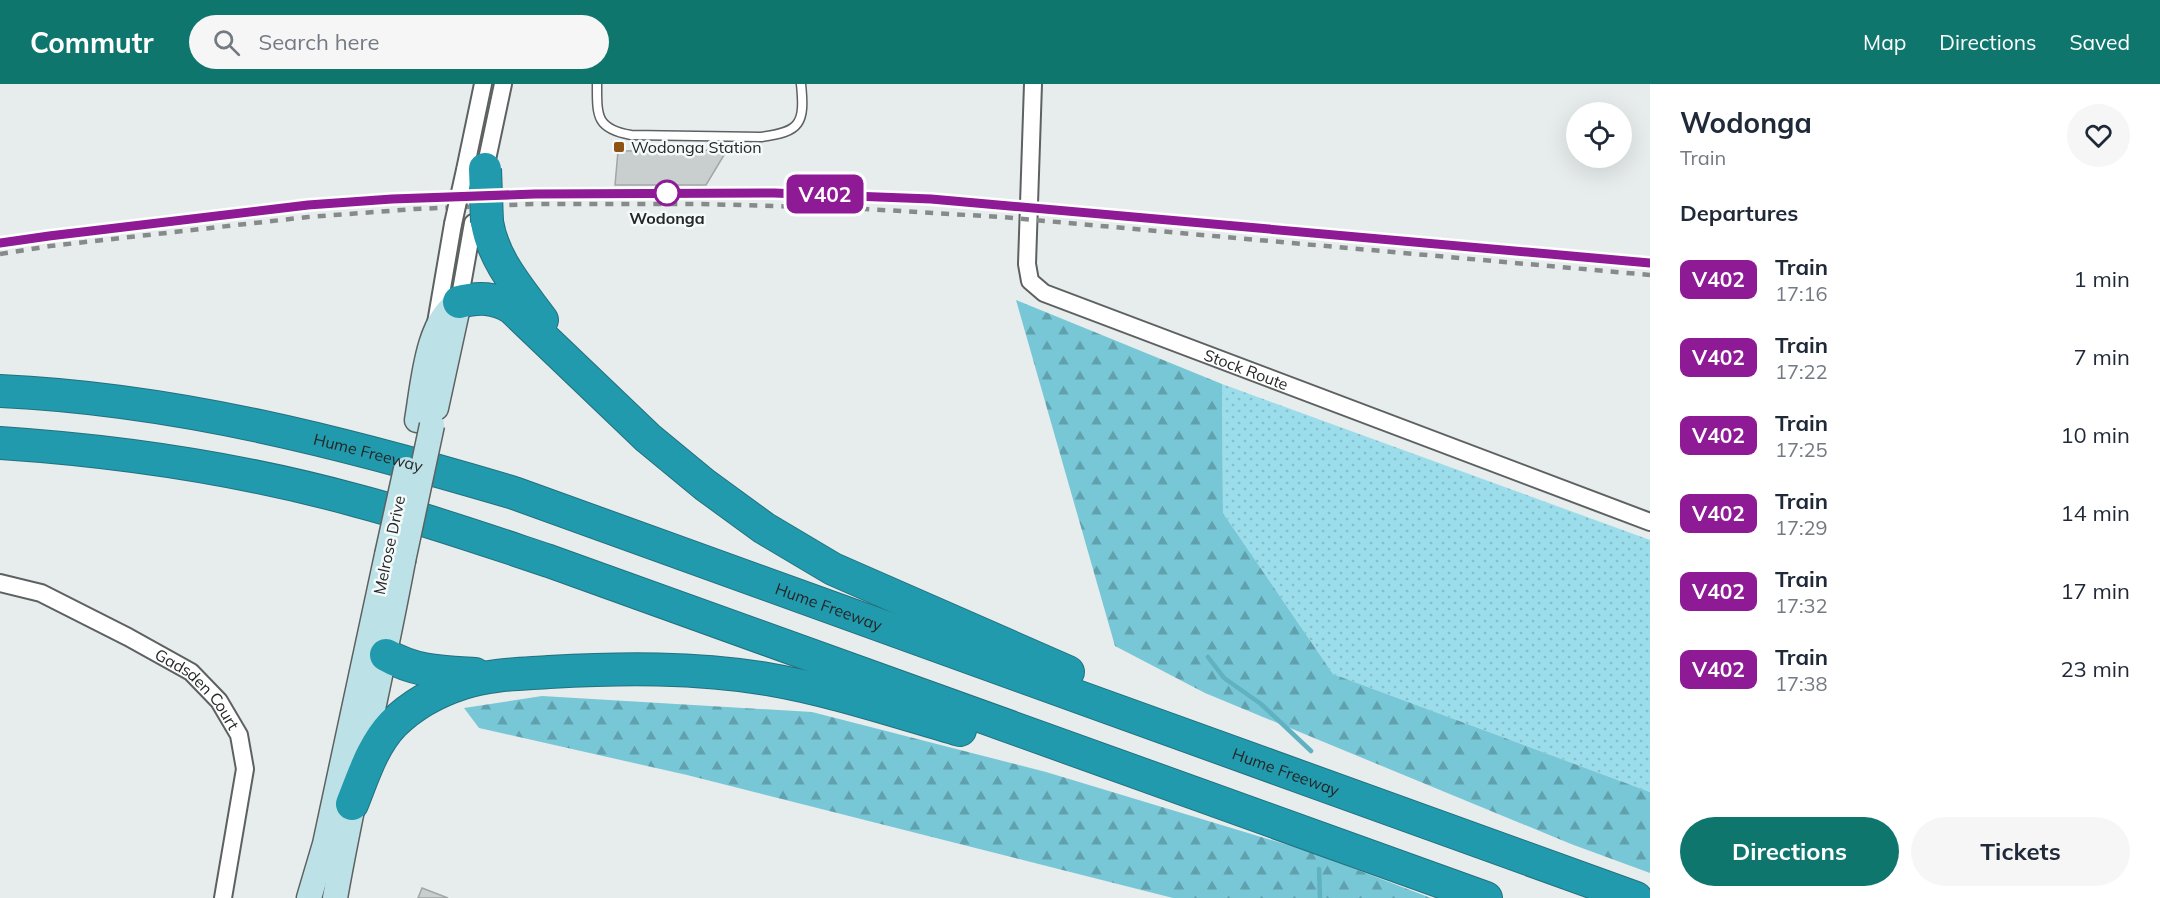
<!DOCTYPE html>
<style>
:root{--surface:#fff;--page:#f6f6f7;--text:#1f2937;--muted:#747a83;--accent:#0f766e}
body{margin:0;font-family:Mulish,sans-serif;background:var(--page);color:var(--text);height:100vh;display:flex;flex-direction:column;font-size:22px;white-space:nowrap}
*{box-sizing:border-box;margin:0}
p{font-size:20px;color:var(--muted)}
.icon{flex:none;width:33px;height:33px;fill:none;stroke:currentColor;stroke-width:2;stroke-linecap:round;stroke-linejoin:round}
.map{position:relative;flex:1;overflow:hidden}
.sheet{display:flex;flex-direction:column;background:var(--surface);width:510px}
.sheet>*{flex:none}
.badge{padding:0 12px;border-radius:9px;font-size:21px;line-height:39px}
.controls{position:absolute;left:1566px;top:18px;display:grid;gap:12px}
.controls a{display:grid;place-items:center;width:66px;height:66px;border-radius:50%;background:var(--surface);box-shadow:0 6px 24px #0002;font-size:30px}
.map>.badge{position:absolute;translate:-50% -50%;box-shadow:0 0 0 3px #fff}
h2{padding:0 30px;font-size:22px;line-height:54px}
.round{display:grid;place-items:center;flex:none;width:63px;height:63px;border-radius:32px;background:var(--page)}
.summary{display:flex;align-items:center;justify-content:space-between;height:102px;padding:0 30px}
h1{font-size:28px;font-weight:700;line-height:45px}
.cta{display:flex;gap:12px;margin-top:auto;padding:12px 30px}
.cta a{flex:1;height:69px;border-radius:36px;background:var(--accent);color:#fff;font-size:24px;font-weight:700;line-height:69px;text-align:center}
.cta a+a{background:var(--page);color:var(--text)}
ul{padding:0;list-style:none}
li{display:flex;align-items:center;gap:18px;height:78px;padding:0 30px}
li div{flex:1}
li b{display:block;font-size:22px}
li em{font-style:normal}
li .badge{min-width:66px;font-weight:700;text-align:center}
header{display:flex;align-items:center;gap:36px;box-sizing:border-box;height:84px;padding:0 30px;background:var(--accent);color:#fff}
header strong{font-size:28px}
nav{display:flex;gap:33px;margin-inline-start:auto;font-size:21px}
.search{width:420px;height:54px;background:var(--page);display:flex;align-items:center;gap:15px;box-sizing:border-box;padding:0 21px;border-radius:33px;color:var(--muted);font-size:22px}
main{display:flex;flex:1;min-height:0}
.map>svg:first-child{display:block}
</style>
<header>
<strong>Commutr</strong>
<div class="search"><svg class="icon" aria-label="search" viewBox="0 0 24 24"><circle cx="10" cy="10" r="6"/><path d="M15 15l6 6"/></svg>Search here</div>
<nav><a>Map</a><a>Directions</a><a>Saved</a></nav>
</header>
<main>
<div class="map">
<svg width="1650" height="814" viewBox="0 0 1650 814">
<defs>
<pattern id="grass-dots" width="8" height="8" patternUnits="userSpaceOnUse" patternTransform="scale(1.5)"><rect width="8" height="8" fill="#9bddea"/><path d="M2 2h.1M6 6h.1" fill="none" stroke="#85bec9" stroke-width="1.8" stroke-linecap="round"/></pattern>
<pattern id="forest-firs" width="22" height="20" patternUnits="userSpaceOnUse" patternTransform="scale(1.5)"><rect width="22" height="20" fill="#77c7d7"/><path d="M5 1l3.5 6h-7zM16 11l3.5 6h-7z" fill="#61a1ae"/></pattern>
</defs>
<rect width="100%" height="100%" fill="#e7eced"/>
<path fill="url(#grass-dots)" d="M1222 300 1650 456V708L1333 590 1223 429Z"/>
<g fill="url(#forest-firs)">
<path d="M1016 216 1222 300 1223 429 1333 590 1650 708V789L1571 760 1205 609 1115 562Z"/>
<path d="M542 612 812 628 1046 688 1308 767 1431 814H1173L687 691 479 644 464 624Z"/>
</g>
<g fill="none" stroke-linecap="round" stroke-linejoin="round">
<g stroke="#61b2c1" stroke-width="4.5">
<path d="M1208 573 1224 594 1261 620 1311 667"/>
<path d="M1319 785 1320 814"/>
</g>
</g>
<g fill="#c9cecf" stroke="#a1a6a7" stroke-width="1.5">
<path d="M727 66 706 101H615L618 67Z"/>
<path d="M422 804 448 814H418Z"/>
</g>
<g fill="none" stroke-linecap="round" stroke-linejoin="round">
<defs>
<path id="lane" d="M597 0C597 32 596 45 631 51L761 53C801 48 805 39 801 0"/>
<g id="street">
<path id="s1" d="M1033 0 1027 180 1030 197 1044 209 1650 438"/>
<path d="M485 85 503 0"/>
<path d="M465 86 483 0"/>
<path d="M459 218 473 139"/>
<path d="M436 239 453 140"/>
<path id="s2" d="M0 499 41 509 128 553 191 588 219 617 239 651 245 685 223 814"/>
</g>
<g id="secondary">
<path d="M436 324 458 223"/>
<path d="M417 336C423 302 427 235 459 218"/>
<path d="M309 814 325 760 387 471"/>
<path d="M335 814C355 701 382 590 403 477"/>
</g>
<g id="highway">
<path d="M487 138C493 176 520 206 542 236"/>
<path d="M459 218C478 213 495 213 512 224L648 354 705 401 764 444 833 485 1068 588"/>
<path id="s3" d="M0 307C176 315 346 359 514 409L1636 814"/>
<path d="M0 359C120 367 242 385 358 417 423 434 486 456 549 477L1486 814"/>
<path d="M386 571C416 588 441 588 475 590"/>
<path d="M352 720C363 693 372 662 393 640 412 621 438 607 463 599 490 590 521 590 549 588 621 584 695 583 767 595 832 606 897 628 960 646"/>
</g>
</defs>
<use href="#lane" stroke="#5d6162" stroke-width="11"/>
<use href="#street" stroke="#5d6162" stroke-width="20"/>
<use href="#secondary" stroke="#5d6162" stroke-width="27"/>
<use href="#highway" stroke="#22717e" stroke-width="34"/>
<use href="#lane" stroke="#fff" stroke-width="8"/>
<use href="#street" stroke="#fff" stroke-width="16"/>
<use href="#secondary" stroke="#bce1e6" stroke-width="24"/>
<use href="#highway" stroke="#219aad" stroke-width="32"/>
<g stroke="#878a8b" stroke-width="4.5" stroke-dasharray="8 8" stroke-linecap="butt">
<path d="M0 159 49 152 308 121 413 114 535 110 774 109 931 115 1650 179"/>
<path d="M0 170 50 162 308 133 415 125 533 120H702L849 124 1001 133 1650 191"/>
</g>
<defs>
<path id="street-bridge" d="M453 140 465 86"/>
<g id="secondary-bridge">
<path d="M387 471 406 385"/>
<path d="M403 477 432 341"/>
</g>
<path id="highway-bridge" d="M485 85 487 138"/>
</defs>
<use href="#street-bridge" stroke="#5d6162" stroke-width="20" stroke-linecap="butt"/>
<use href="#secondary-bridge" stroke="#5d6162" stroke-width="27" stroke-linecap="butt"/>
<use href="#highway-bridge" stroke="#22717e" stroke-width="34" stroke-linecap="butt"/>
<use href="#street-bridge" stroke="#fff" stroke-width="16"/>
<use href="#secondary-bridge" stroke="#bce1e6" stroke-width="24"/>
<use href="#highway-bridge" stroke="#219aad" stroke-width="32"/>
</g>
<g fill="none" stroke-linecap="round" stroke-linejoin="round">
<defs>
<path id="line" d="M0 159 49 152 308 121 392 115 535 110 774 109 931 115 1650 179"/>
</defs>
<use href="#line" stroke="#fff" stroke-width="14"/>
<use href="#line" stroke="#8f1a95" stroke-width="9"/>
</g>
<rect fill="#8e5312" stroke="#f4f9fa" stroke-width="2" x="613" y="57" width="12" height="12" rx="3"/>
<circle fill="#fff" stroke="#8f1a95" stroke-width="3" cx="667" cy="109" r="12"/>
<g text-anchor="middle" stroke-width="5" stroke-linejoin="round" paint-order="stroke">
<g font-size="16" fill="#252627" stroke="#f4f9fa" text-anchor="start">
<text x="631" y="69">Wodonga Station</text>
</g>
<g font-size="16" font-weight="bold" fill="#252627" stroke="#f4f9fa">
<text x="667" y="140">Wodonga</text>
</g>
<g font-size="16" fill="#252627" stroke="#f4f9fa">
<text dy="6" stroke="none"><textPath href="#s1" startOffset="432">Stock Route</textPath></text>
<text dy="6" stroke="none"><textPath href="#s3" startOffset="374">Hume Freeway</textPath></text>
<text transform="translate(389 461) rotate(-78)" y="6">Melrose Drive</text>
<text dy="6" stroke="none"><textPath href="#s3" startOffset="860">Hume Freeway</textPath></text>
<text dy="6" stroke="none"><textPath href="#s2" startOffset="228">Gadsden Court</textPath></text>
<text dy="6" stroke="none"><textPath href="#s3" startOffset="1346">Hume Freeway</textPath></text>
</g>
</g>
</svg>
<div class="controls">
<a><svg class="icon" aria-label="locate" viewBox="0 0 24 24"><circle cx="12" cy="12" r="6"/><path d="M12 2v4M12 18v4M2 12h4M18 12h4"/></svg></a>
</div>
<b class="badge" style="left:825px;top:110px;background:#8f1a95;color:#fff">V402</b>
</div>
<section class="sheet">
<div class="summary"><div><h1>Wodonga</h1><p>Train</p></div><a class="round"><svg class="icon" aria-label="heart" viewBox="0 0 24 24"><path d="M12 20l-8-8c-3-5 5-10 8-4 3-6 11-1 8 4z"/></svg></a></div>
<h2>Departures</h2>
<ul>
<li><span class="badge" style="background:#8f1a95;color:#fff">V402</span><div><b>Train</b><p>17:16</p></div><em>1 min</em></li>
<li><span class="badge" style="background:#8f1a95;color:#fff">V402</span><div><b>Train</b><p>17:22</p></div><em>7 min</em></li>
<li><span class="badge" style="background:#8f1a95;color:#fff">V402</span><div><b>Train</b><p>17:25</p></div><em>10 min</em></li>
<li><span class="badge" style="background:#8f1a95;color:#fff">V402</span><div><b>Train</b><p>17:29</p></div><em>14 min</em></li>
<li><span class="badge" style="background:#8f1a95;color:#fff">V402</span><div><b>Train</b><p>17:32</p></div><em>17 min</em></li>
<li><span class="badge" style="background:#8f1a95;color:#fff">V402</span><div><b>Train</b><p>17:38</p></div><em>23 min</em></li>
</ul>
<div class="cta"><a>Directions</a><a>Tickets</a></div>
</section>
</main>
